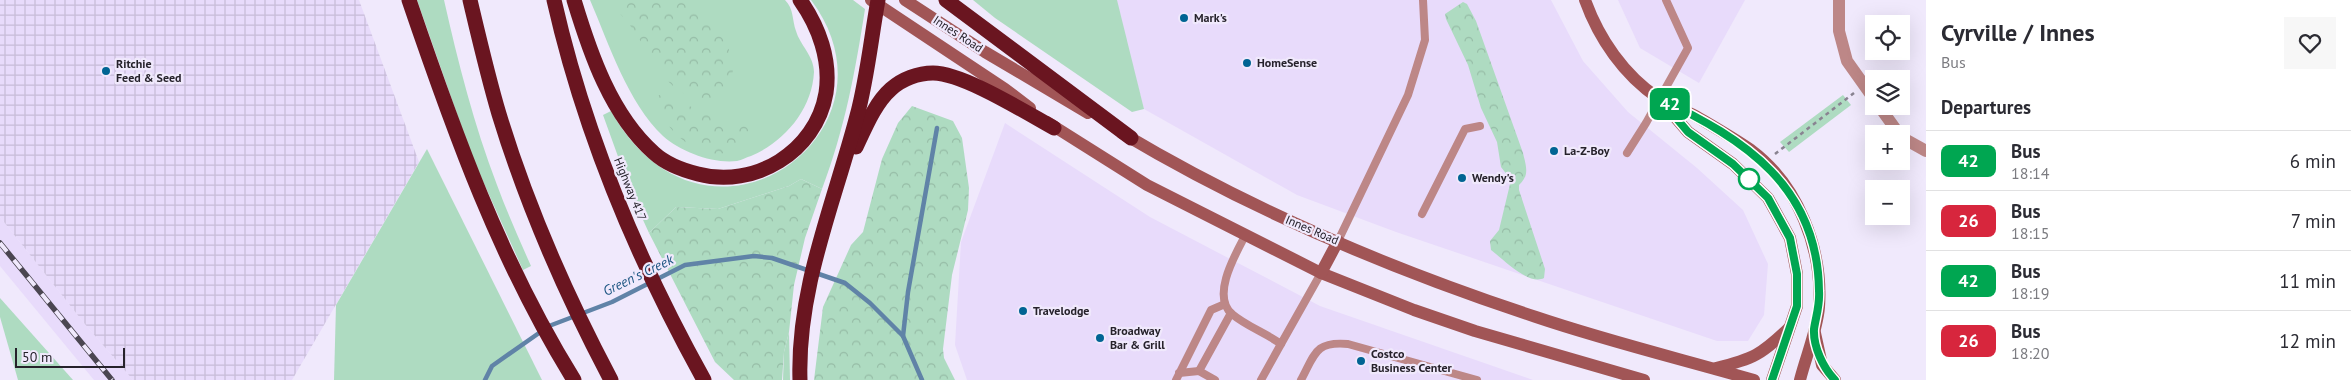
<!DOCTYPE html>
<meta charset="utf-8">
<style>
:root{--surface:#fff;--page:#f7f7f7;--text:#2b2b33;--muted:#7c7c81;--line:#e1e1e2}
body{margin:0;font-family:"PT Sans",sans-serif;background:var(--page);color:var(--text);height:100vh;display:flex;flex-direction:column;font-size:19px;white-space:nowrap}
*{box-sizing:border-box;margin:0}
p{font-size:16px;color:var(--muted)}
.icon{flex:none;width:28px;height:28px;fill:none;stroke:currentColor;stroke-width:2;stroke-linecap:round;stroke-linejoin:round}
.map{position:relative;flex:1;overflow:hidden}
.details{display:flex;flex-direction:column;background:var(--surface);width:425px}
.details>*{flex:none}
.badge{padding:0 10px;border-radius:8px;font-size:18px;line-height:32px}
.fabs{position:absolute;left:1865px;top:15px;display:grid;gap:10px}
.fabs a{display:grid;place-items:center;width:45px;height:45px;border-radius:0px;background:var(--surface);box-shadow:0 5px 20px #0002;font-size:25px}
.scale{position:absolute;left:15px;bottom:12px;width:110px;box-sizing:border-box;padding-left:5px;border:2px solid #26222b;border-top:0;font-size:14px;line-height:18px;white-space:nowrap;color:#26222b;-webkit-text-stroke:4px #f0e9fc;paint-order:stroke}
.map>.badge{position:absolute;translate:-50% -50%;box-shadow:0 0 0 2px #fff}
h2{padding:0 15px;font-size:19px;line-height:45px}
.round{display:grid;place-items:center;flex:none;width:52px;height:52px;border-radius:0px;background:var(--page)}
.summary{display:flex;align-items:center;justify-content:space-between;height:85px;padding:0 15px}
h1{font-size:24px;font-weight:600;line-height:38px}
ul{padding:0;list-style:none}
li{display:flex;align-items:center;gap:15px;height:60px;padding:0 15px;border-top:1px solid var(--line)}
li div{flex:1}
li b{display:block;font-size:19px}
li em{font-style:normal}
li .badge{min-width:55px;font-weight:700;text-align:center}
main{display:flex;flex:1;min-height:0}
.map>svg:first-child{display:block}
</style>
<main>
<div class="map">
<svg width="1926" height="380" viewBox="0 0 1926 380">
<defs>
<pattern id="industrial-grid" width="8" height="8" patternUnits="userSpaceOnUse" patternTransform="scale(1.25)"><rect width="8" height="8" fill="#e8dbfb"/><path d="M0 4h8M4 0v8" fill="none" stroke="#c7bcd7"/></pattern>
<pattern id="forest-crowns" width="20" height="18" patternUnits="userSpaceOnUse" patternTransform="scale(1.25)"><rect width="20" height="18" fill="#aedbc1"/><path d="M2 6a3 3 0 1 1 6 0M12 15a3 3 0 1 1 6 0" fill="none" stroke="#96bca6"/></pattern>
</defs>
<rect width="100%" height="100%" fill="#f0e9fc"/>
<g fill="#e8dbfb">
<path d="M1115 0H1551L1583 61 1628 112 1697 168 1743 210 1768 264 1764 315 1748 341H1717L1396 232 1297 195 1144 109Z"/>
<path d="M1618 0H1745L1699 83 1640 48Z"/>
<path d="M1005 123 1150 217 1320 306 1533 380H967L955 345 961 242Z"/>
<path d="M0 217 84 323 133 380H94L0 266Z"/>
</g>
<path fill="url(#industrial-grid)" d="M0 0H359L419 162 292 380H133L84 323 0 217Z"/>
<g fill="#aedbc1">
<path d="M417 0H444C458 62 474 125 497 185 507 212 519 239 531 266L523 270 472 157Z"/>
<path d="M590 0H785C794 9 792 20 796 31 800 45 814 56 814 72 812 110 784 142 751 156 747 157 742 160 737 161 713 164 681 152 663 136 628 103 609 44 590 0Z"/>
<path d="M811 0H853L865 9C855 73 845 128 822 189L801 179 789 186 718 209 676 207 649 233 633 198 603 115 611 111C705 279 911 133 811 0Z"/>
<path d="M973 0H1117L1144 109 1132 112 995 18Z"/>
<path d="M1843 95 1851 105 1789 152 1780 142Z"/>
<path d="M427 149 542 380H334L336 305Z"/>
<path d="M0 298 73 380H18L0 317Z"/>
<path d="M789 332 790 380H783L784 352Z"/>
</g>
<g fill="url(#forest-crowns)">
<path d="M610 0H683L721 26 728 45 733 70 728 94C671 114 656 60 629 24 623 16 614 9 610 0Z"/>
<path d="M1463 2 1467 4 1476 21 1523 153C1526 166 1530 175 1519 185V190L1545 269 1544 278C1529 286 1503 259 1491 250L1490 241 1499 230 1511 180 1501 167 1497 142 1481 108 1468 65 1446 19 1445 14Z"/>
<path d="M659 95C685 99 705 118 730 123 738 125 742 123 749 128L741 148C704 167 668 135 654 101Z"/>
<path d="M912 106 953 121 962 138 969 188 968 210 952 275 943 349 944 358 955 380H814L823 307 851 245 863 232 882 159 898 123Z"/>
<path d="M801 179 822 189 805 238 794 285 789 332 784 352 782 380H734L715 362 649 233 676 207 718 209 789 186Z"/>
</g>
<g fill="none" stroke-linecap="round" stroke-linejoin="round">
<g stroke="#6083a7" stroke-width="4.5">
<path d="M903 336 908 292 937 128"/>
<path d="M485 380 492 366 549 326 612 302 685 265 754 256 772 258 845 283 870 303 903 336 922 380"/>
</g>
<path stroke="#898391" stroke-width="2.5" stroke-dasharray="4 4" stroke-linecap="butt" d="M1775 154 1854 93"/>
<g stroke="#bd8787" stroke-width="8">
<path d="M1627 153 1646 123 1688 48 1666 0"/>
<path d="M1422 214 1465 129 1480 126"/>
<path d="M1245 236C1235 255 1211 296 1232 314 1246 326 1266 333 1281 344L1321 273"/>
<path d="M1338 241 1408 95 1425 40 1423 0"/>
<path d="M1179 373 1199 371"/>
<path d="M1176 380 1211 310 1225 304"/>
<path d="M1215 380 1199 371 1231 313"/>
<path d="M1261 380 1281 344"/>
<path d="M1301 380C1315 354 1315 341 1348 344L1477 380"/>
</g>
<g stroke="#bd8787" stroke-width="12">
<path d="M1839 0V31L1847 61 1874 99"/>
<path d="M1879 106 1899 134"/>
<path d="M1901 137 1926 151"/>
</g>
<g stroke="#a15556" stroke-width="12">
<path d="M871 0 1005 89 1030 108"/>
<path d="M905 0 985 52 1088 113"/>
<path d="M1585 0C1599 39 1624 75 1658 98 1671 107 1686 110 1699 118 1716 128 1735 139 1751 150 1798 185 1823 249 1819 307 1817 331 1806 356 1800 380"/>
<path d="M1663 103 1688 132 1733 164 1768 198 1790 238 1797 274V306L1772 380"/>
<path d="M1047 122 1147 185 1321 273 1414 310 1475 331 1644 380"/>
<path d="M1122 133C1251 210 1393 270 1536 317 1607 341 1681 359 1754 380"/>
<path d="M1321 273 1338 241"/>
<path d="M1815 333 1822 365 1835 380"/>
<path d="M1716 368C1753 359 1761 355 1789 328"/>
</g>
<g stroke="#6a1520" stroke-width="15">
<path d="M409 0C454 132 500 261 574 380"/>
<path d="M470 0C479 38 488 77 499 114 527 206 566 295 611 380"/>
<path d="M554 0C584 133 638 261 704 380"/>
<path d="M574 0C590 53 611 115 654 153 666 164 682 170 698 174 754 189 816 152 826 93 831 60 819 27 800 0"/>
<path d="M946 0 1131 138"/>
<path d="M856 147C865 128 875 103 891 89 902 79 918 73 933 73 963 73 1025 112 1054 128"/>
<path d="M800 380C797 288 834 204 857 116 867 79 871 39 878 0"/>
</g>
<defs>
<path id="rail" d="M0 243 112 380"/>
</defs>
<use href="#rail" stroke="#4b4651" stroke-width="5.5"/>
<use href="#rail" stroke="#f0e9fc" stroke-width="4" stroke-dasharray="11" stroke-linecap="butt"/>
</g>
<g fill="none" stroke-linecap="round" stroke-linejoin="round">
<defs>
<path id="line" d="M1772 380 1797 306V274L1790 238 1768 198 1733 164 1688 132 1660 99C1745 139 1818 187 1819 291 1820 305 1816 316 1814 329 1813 346 1823 368 1835 380"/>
</defs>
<use href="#line" stroke="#fff" stroke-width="11"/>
<use href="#line" stroke="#00a651" stroke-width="8"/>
</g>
<g fill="#006493" stroke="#f0e9fc" stroke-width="2">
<circle cx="1184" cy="18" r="5"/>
<circle cx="1247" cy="63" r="5"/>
<circle cx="106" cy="71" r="5"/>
<circle cx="1554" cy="151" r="5"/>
<circle cx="1462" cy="178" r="5"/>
<circle cx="1023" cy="311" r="5"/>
<circle cx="1100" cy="338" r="5"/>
<circle cx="1361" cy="361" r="5"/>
</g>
<circle fill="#fff" stroke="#00a651" stroke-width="2.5" cx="1749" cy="179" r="10"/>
<g text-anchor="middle" stroke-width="4.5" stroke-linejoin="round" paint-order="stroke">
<g font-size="12" font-weight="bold" fill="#26222b" stroke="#f0e9fc" text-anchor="start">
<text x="1194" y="22">Mark's</text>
<text x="1257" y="67">HomeSense</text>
<text x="116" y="68">Ritchie<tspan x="116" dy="14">Feed &amp; Seed</tspan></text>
<text x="1564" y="155">La-Z-Boy</text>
<text x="1472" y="182">Wendy's</text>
<text x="1033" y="315">Travelodge</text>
<text x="1110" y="335">Broadway<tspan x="1110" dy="14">Bar &amp; Grill</tspan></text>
<text x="1371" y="358">Costco<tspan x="1371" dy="14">Business Center</tspan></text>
</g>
<g font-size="12" fill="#26222b" stroke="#f0e9fc">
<text transform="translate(958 34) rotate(33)" y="4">Innes Road</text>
<text transform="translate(630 189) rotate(68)" y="4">Highway 417</text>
<text transform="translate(1312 230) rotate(23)" y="4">Innes Road</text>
</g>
<g font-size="14" font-style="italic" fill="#1d5683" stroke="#f0e9fc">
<text transform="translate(638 275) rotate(-26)" y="5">Green's Creek</text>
</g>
</g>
</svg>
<div class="fabs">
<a><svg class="icon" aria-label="locate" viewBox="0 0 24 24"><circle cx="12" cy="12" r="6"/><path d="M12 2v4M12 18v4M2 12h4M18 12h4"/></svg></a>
<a><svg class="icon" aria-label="layers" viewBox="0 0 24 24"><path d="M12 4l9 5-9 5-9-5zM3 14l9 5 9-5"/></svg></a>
<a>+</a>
<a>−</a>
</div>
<div class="scale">50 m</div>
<b class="badge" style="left:1670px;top:104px;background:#00a651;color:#fff">42</b>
</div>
<section class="details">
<div class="summary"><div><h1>Cyrville / Innes</h1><p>Bus</p></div><a class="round"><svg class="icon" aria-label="heart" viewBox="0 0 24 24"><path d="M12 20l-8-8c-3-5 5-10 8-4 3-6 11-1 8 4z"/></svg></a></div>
<h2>Departures</h2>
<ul>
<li><span class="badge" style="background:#00a651;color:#fff">42</span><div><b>Bus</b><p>18:14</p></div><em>6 min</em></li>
<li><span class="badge" style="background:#d7263d;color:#fff">26</span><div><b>Bus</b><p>18:15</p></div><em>7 min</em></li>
<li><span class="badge" style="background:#00a651;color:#fff">42</span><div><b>Bus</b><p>18:19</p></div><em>11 min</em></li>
<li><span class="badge" style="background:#d7263d;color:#fff">26</span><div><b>Bus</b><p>18:20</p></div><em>12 min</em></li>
</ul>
</section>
</main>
